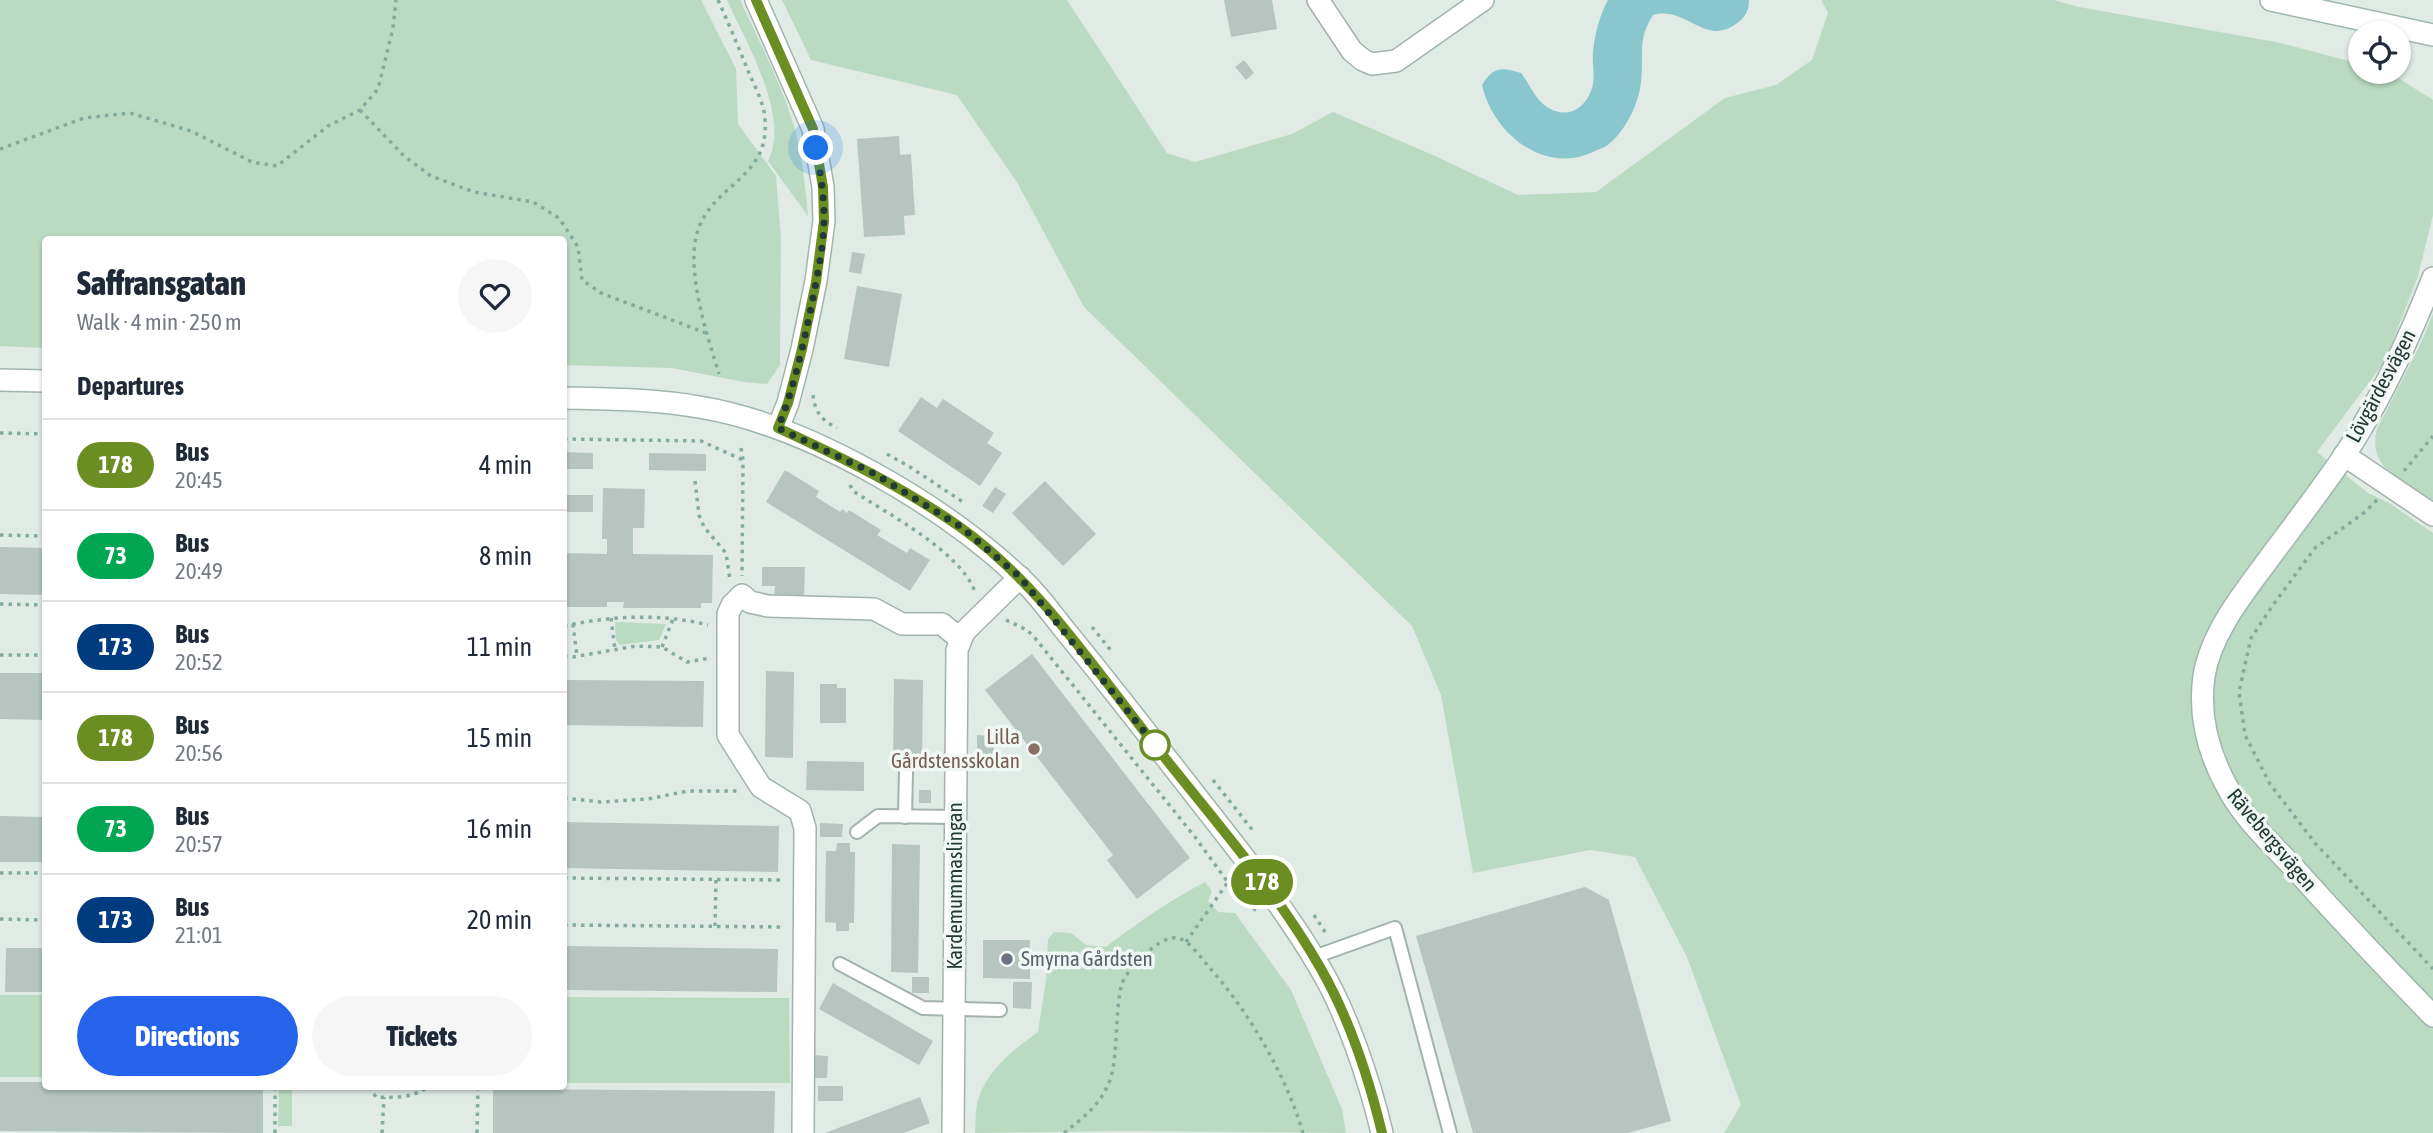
<!DOCTYPE html>
<meta charset="utf-8">
<style>
:root{--surface:#fff;--page:#f6f6f7;--text:#1f2937;--muted:#747a83;--line:#e0e1e3;--accent:#2563eb}
body{margin:0;font-family:"Asap Condensed",sans-serif;background:var(--page);color:var(--text);height:100vh;display:flex;flex-direction:column;font-size:26px;white-space:nowrap}
*{box-sizing:border-box;margin:0}
p{font-size:23px;color:var(--muted)}
.icon{flex:none;width:38px;height:38px;fill:none;stroke:currentColor;stroke-width:2;stroke-linecap:round;stroke-linejoin:round}
.map{position:relative;flex:1;overflow:hidden}
.side{position:absolute;left:42px;top:236px;width:525px;height:854px;display:flex;flex-direction:column;background:var(--surface);border-radius:7px;box-shadow:0 2px 5px #0004}
.side>*{flex:none}
.badge{padding:0 14px;border-radius:23px;font-size:24px;line-height:46px}
.controls{position:absolute;left:2348px;top:21px;display:grid;gap:14px}
.controls a{display:grid;place-items:center;width:63px;height:63px;border-radius:50%;background:var(--surface);box-shadow:0 2px 5px #0004;font-size:35px}
.you{position:absolute;width:35px;height:35px;margin:-18px;border:5px solid #fff;border-radius:50%;background:#1a73e8;box-shadow:0 0 0 10px #1a73e833}
.map>.badge{position:absolute;translate:-50% -50%;box-shadow:0 0 0 4px #fff}
h2{padding:0 35px;font-size:26px;line-height:63px}
.round{display:grid;place-items:center;flex:none;width:74px;height:74px;border-radius:37px;background:var(--page)}
.summary{display:flex;align-items:center;justify-content:space-between;height:119px;padding:0 35px}
h1{font-size:33px;font-weight:800;line-height:52px}
.cta{display:flex;gap:14px;margin-top:auto;padding:14px 35px}
.cta a{flex:1;height:80px;border-radius:42px;background:var(--accent);color:#fff;font-size:28px;font-weight:800;line-height:80px;text-align:center}
.cta a+a{background:var(--page);color:var(--text)}
ul{padding:0;list-style:none}
li{display:flex;align-items:center;gap:21px;height:91px;padding:0 35px;border-top:2px solid var(--line)}
li div{flex:1}
li b{display:block;font-size:26px}
li em{font-style:normal}
li .badge{min-width:77px;font-weight:700;text-align:center}
.map>svg:first-child{display:block}
</style>
<div class="map">
<svg width="2433" height="1133" viewBox="0 0 2433 1133">
<rect width="100%" height="100%" fill="#e0ebe6"/>
<g fill="#badbc2">
<path d="M0 0H701L736 69 738 124 776 176 781 238 780 365 767 384 744 382 672 368 564 365V240H46L45 348 0 346Z"/>
<path d="M727 0H740C758 39 779 79 792 120 802 152 805 184 808 216L768 161C791 116 745 41 727 0Z"/>
<path d="M782 0H1067L1167 153 1195 162 1292 134 1333 112 1435 156 1518 195 1596 192 1725 98 1776 85 1812 60 1828 13 1821 0H2054L2079 7 2276 42 2361 64V72H2389L2433 100V215L2418 276 2385 361 2317 452 2368 493 2389 503 2433 533V1133H1724L1741 1105 1687 957 1635 857 1590 850 1473 873 1441 695 1412 626 1084 307 1018 184 957 95 811 60Z"/>
<path d="M2433 314V503C2406 484 2366 468 2377 429L2421 343Z"/>
<path d="M615 622 666 624 659 640 620 645 616 640Z"/>
<path d="M1205 882 1212 891 1208 901 1218 912 1235 913 1291 990 1342 1109 1346 1133 1123 1131 975 1133C976 1123 975 1110 978 1100 987 1070 1014 1049 1038 1032L1046 980 1048 939 1054 932 1071 933 1086 945 1106 947C1137 923 1170 900 1205 882Z"/>
<rect x="0" y="995" width="45" height="82"/>
<path d="M564 997 789 998 790 1083H564Z"/>
<path d="M279 1087H292V1126H278Z"/>
</g>
<path fill="#8ac6ce" d="M1608 0H1749C1749 8 1747 14 1741 20 1706 51 1688 5 1653 15 1637 40 1644 54 1641 82 1639 103 1626 130 1609 144 1606 147 1599 149 1595 151 1545 176 1493 134 1482 85 1493 66 1502 67 1521 73 1529 83 1533 95 1543 104 1561 119 1582 114 1591 91 1596 79 1592 65 1593 53 1594 36 1600 14 1608 0Z"/>
<g fill="#b6c5bf">
<path d="M1224 0H1272L1277 29 1231 37Z"/>
<path d="M1244 60 1254 73 1246 80 1235 67Z"/>
<path d="M899 136 900 155 911 154 915 215 904 216 905 235 864 237 857 139Z"/>
<path d="M852 252 865 254 861 274 849 272Z"/>
<path d="M857 286 902 294 889 367 844 359Z"/>
<path d="M921 397 937 408 943 399 994 433 987 443 1002 453 980 486 898 431Z"/>
<path d="M564 452 593 453V469H564Z"/>
<path d="M649 453 706 454V471L649 470Z"/>
<path d="M785 470 819 491 816 497 840 512 842 509 847 513 849 510 881 530 877 535 907 553 910 548 930 560 910 591 766 502Z"/>
<path d="M1045 481 1096 534 1063 566 1012 513Z"/>
<path d="M995 487 1006 494 993 513 982 506Z"/>
<path d="M603 488 645 489 644 528H633V554L713 555 712 603H701V608H623L624 602H607V607H564V553L607 554V539H602Z"/>
<rect x="564" y="495" width="29" height="17"/>
<path d="M0 547 46 548V595L0 594Z"/>
<path d="M762 567H805L804 596H774L775 586H762Z"/>
<path d="M1032 654 1190 858 1137 899 1107 860 1113 855 985 690Z"/>
<path d="M766 671 794 672 793 758 765 757Z"/>
<path d="M0 673H46V720L0 719Z"/>
<path d="M894 679 923 680 922 768H893Z"/>
<path d="M564 680 704 681 703 727 564 725Z"/>
<path d="M820 684H837V688H846V723H820Z"/>
<path d="M977 735 994 736V759H977Z"/>
<path d="M807 761 864 762V791L806 790Z"/>
<rect x="919" y="790" width="12" height="13"/>
<path d="M0 816 46 817V862H0Z"/>
<path d="M564 822 779 826 778 872 564 868Z"/>
<path d="M820 823 843 824 842 837H820Z"/>
<path d="M837 843H850V852H855L854 923H849V931H836V923L825 922 826 851H836Z"/>
<path d="M892 844 920 845 918 973 891 972Z"/>
<path d="M1585 887 1609 900 1671 1121 1628 1133H1473L1416 936Z"/>
<path d="M983 940H1030V979L983 978Z"/>
<path d="M564 946 778 949 777 992 564 990Z"/>
<path d="M6 948H46V992H5Z"/>
<rect x="912" y="977" width="17" height="16"/>
<path d="M1013 982H1032L1031 1009 1013 1008Z"/>
<path d="M833 983 933 1041 919 1065 819 1009Z"/>
<path d="M813 1055 828 1056 827 1078H813Z"/>
<path d="M0 1082H46V1087H263V1133L0 1131Z"/>
<rect x="818" y="1086" width="25" height="15"/>
<path d="M493 1089 775 1091 774 1133H493Z"/>
<path d="M920 1097 930 1123 904 1133H825Z"/>
</g>
<g fill="none" stroke-linecap="round" stroke-linejoin="round">
<defs>
<g id="lane">
<path d="M905 817 906 772"/>
<path d="M857 832 878 816 956 817"/>
<path d="M1314 957 1395 928 1450 1133"/>
<path d="M840 964 923 1008 1000 1010"/>
</g>
<g id="street">
<path d="M1318 0 1352 51 1363 60 1372 64 1396 61 1483 0"/>
<path d="M2344 455 2433 515"/>
<path d="M803 1133 805 828 800 811 761 787 728 735V614L732 605 742 595 750 602 768 606 874 609 902 624H942L960 639"/>
<path d="M953 1133 957 650 964 632 1020 577"/>
</g>
<g id="secondary">
<path d="M756 0 813 129 823 187 824 221 816 281 802 349 788 403 778 428"/>
<path d="M2271 0 2433 35"/>
<path d="M2433 278C2409 339 2382 398 2346 453 2321 490 2294 525 2268 560 2243 594 2211 633 2204 676 2198 718 2209 756 2230 792 2246 821 2273 845 2295 869 2340 919 2386 968 2433 1016"/>
<path d="M0 380 46 381"/>
<path d="M564 398C609 399 654 399 699 407 805 424 940 503 1018 576 1037 592 1052 615 1068 634 1109 684 1149 736 1189 787 1234 845 1282 903 1320 968 1347 1013 1370 1082 1382 1133"/>
</g>
</defs>
<use href="#lane" stroke="#a3b2ad" stroke-width="16"/>
<use href="#street" stroke="#a3b2ad" stroke-width="24"/>
<use href="#secondary" stroke="#9fb6ad" stroke-width="24"/>
<g stroke="#82ad9e" stroke-width="3.5" stroke-dasharray="3.5 5" stroke-linecap="butt">
<path d="M718 0C729 24 739 49 749 73 755 87 764 103 765 119 770 180 712 183 697 233 686 272 707 335 719 374"/>
<path d="M360 110 404 156 431 176 474 192 533 202 559 218 578 247 582 280 601 293 706 333"/>
<path d="M0 149 84 118 130 113 191 131 252 162 277 166 328 126 360 110 378 89 393 28 396 0"/>
<path d="M813 395C815 412 821 420 837 428"/>
<path d="M0 433 46 434"/>
<path d="M564 439 701 441 743 460"/>
<path d="M741 448 743 460 742 576"/>
<path d="M887 454 910 467 966 504"/>
<path d="M2404 471 2433 436"/>
<path d="M695 481 699 515 704 527 726 553 730 580"/>
<path d="M850 485 853 491C888 514 961 552 975 592"/>
<path d="M2377 500 2365 512 2315 548 2273 605 2251 638 2239 692 2245 735 2270 784 2315 843 2433 969"/>
<path d="M0 535 46 536"/>
<path d="M0 604 46 605"/>
<path d="M611 618 615 650"/>
<path d="M1006 620 1027 630 1035 638 1195 837 1240 899 1257 911"/>
<path d="M573 624 577 657"/>
<path d="M564 626C610 616 661 613 708 625"/>
<path d="M1092 627 1113 653"/>
<path d="M662 647 673 619"/>
<path d="M0 655H46"/>
<path d="M564 656 573 657 636 646 662 647 687 662 710 658"/>
<path d="M1213 780 1254 832"/>
<path d="M564 798 601 802 648 799 688 791H739"/>
<path d="M0 873H46"/>
<path d="M564 878 784 880"/>
<path d="M1314 915 1325 932"/>
<path d="M0 919 46 920"/>
<path d="M564 925 785 927"/>
<path d="M715 926 716 880"/>
<path d="M1186 942 1228 882"/>
<path d="M369 1087 376 1097C392 1098 415 1098 427 1087"/>
<path d="M275 1133V1087"/>
<path d="M382 1133 384 1097"/>
<path d="M477 1133 478 1087"/>
<path d="M1064 1133C1084 1117 1103 1103 1111 1077 1118 1052 1115 1015 1121 987 1124 971 1160 934 1178 938 1190 941 1201 958 1209 967 1249 1012 1286 1075 1303 1133"/>
</g>
<use href="#lane" stroke="#fff" stroke-width="12"/>
<use href="#street" stroke="#fff" stroke-width="21"/>
<use href="#secondary" stroke="#fff" stroke-width="21"/>
</g>
<g fill="none" stroke-linecap="round" stroke-linejoin="round">
<defs>
<path id="line" d="M756 0 813 129 823 187 824 221 816 282 802 349 788 403 778 428C841 457 903 487 960 527 1039 583 1094 668 1154 744 1211 817 1275 888 1321 969 1349 1018 1369 1079 1382 1133"/>
</defs>
<use href="#line" stroke="#fff" stroke-width="16"/>
<use href="#line" stroke="#6b8e23" stroke-width="10"/>
<path stroke="#213a33" stroke-width="7" stroke-dasharray="0 12.6" d="M816 148C820 171 824 194 824 218 824 246 817 276 812 303 803 346 794 388 778 428L875 474 961 527 1020 577 1155 745"/>
</g>
<circle fill="#fff" stroke="#6b8e23" stroke-width="3.5" cx="1155" cy="745" r="14"/>
<circle fill="#8d6e63" stroke="#f1f7f4" stroke-width="2.5" cx="1034" cy="749" r="7"/>
<circle fill="#6b7280" stroke="#f1f7f4" stroke-width="2.5" cx="1007" cy="959" r="7"/>
<g text-anchor="middle" stroke-width="7" stroke-linejoin="round" paint-order="stroke">
<g font-size="21" fill="#213a33" stroke="#f1f7f4">
<text transform="translate(2381 386) rotate(-62)" y="7">Lövgärdesvägen</text>
<text transform="translate(2272 840) rotate(50)" y="7">Rävebergsvägen</text>
<text transform="translate(955 886) rotate(-90)" y="7">Kardemummaslingan</text>
</g>
<g font-size="21" fill="#785e54" stroke="#f1f7f4" text-anchor="end">
<text x="1020" y="744">Lilla<tspan x="1020" dy="24">Gårdstensskolan</tspan></text>
</g>
<g font-size="21" fill="#5b616d" stroke="#f1f7f4" text-anchor="start">
<text x="1021" y="966">Smyrna Gårdsten</text>
</g>
</g>
</svg>
<div class="controls">
<a><svg class="icon" aria-label="locate" viewBox="0 0 24 24"><circle cx="12" cy="12" r="6"/><path d="M12 2v4M12 18v4M2 12h4M18 12h4"/></svg></a>
</div>
<div class="you" style="left:816px;top:148px"></div>
<b class="badge" style="left:1262px;top:882px;background:#6b8e23;color:#fff">178</b>
<section class="side">
<div class="summary"><div><h1>Saffransgatan</h1><p>Walk · 4 min · 250 m</p></div><a class="round"><svg class="icon" aria-label="heart" viewBox="0 0 24 24"><path d="M12 20l-8-8c-3-5 5-10 8-4 3-6 11-1 8 4z"/></svg></a></div>
<h2>Departures</h2>
<ul>
<li><span class="badge" style="background:#6b8e23;color:#fff">178</span><div><b>Bus</b><p>20:45</p></div><em>4 min</em></li>
<li><span class="badge" style="background:#00a651;color:#fff">73</span><div><b>Bus</b><p>20:49</p></div><em>8 min</em></li>
<li><span class="badge" style="background:#003b80;color:#fff">173</span><div><b>Bus</b><p>20:52</p></div><em>11 min</em></li>
<li><span class="badge" style="background:#6b8e23;color:#fff">178</span><div><b>Bus</b><p>20:56</p></div><em>15 min</em></li>
<li><span class="badge" style="background:#00a651;color:#fff">73</span><div><b>Bus</b><p>20:57</p></div><em>16 min</em></li>
<li><span class="badge" style="background:#003b80;color:#fff">173</span><div><b>Bus</b><p>21:01</p></div><em>20 min</em></li>
</ul>
<div class="cta"><a>Directions</a><a>Tickets</a></div>
</section>
</div>
